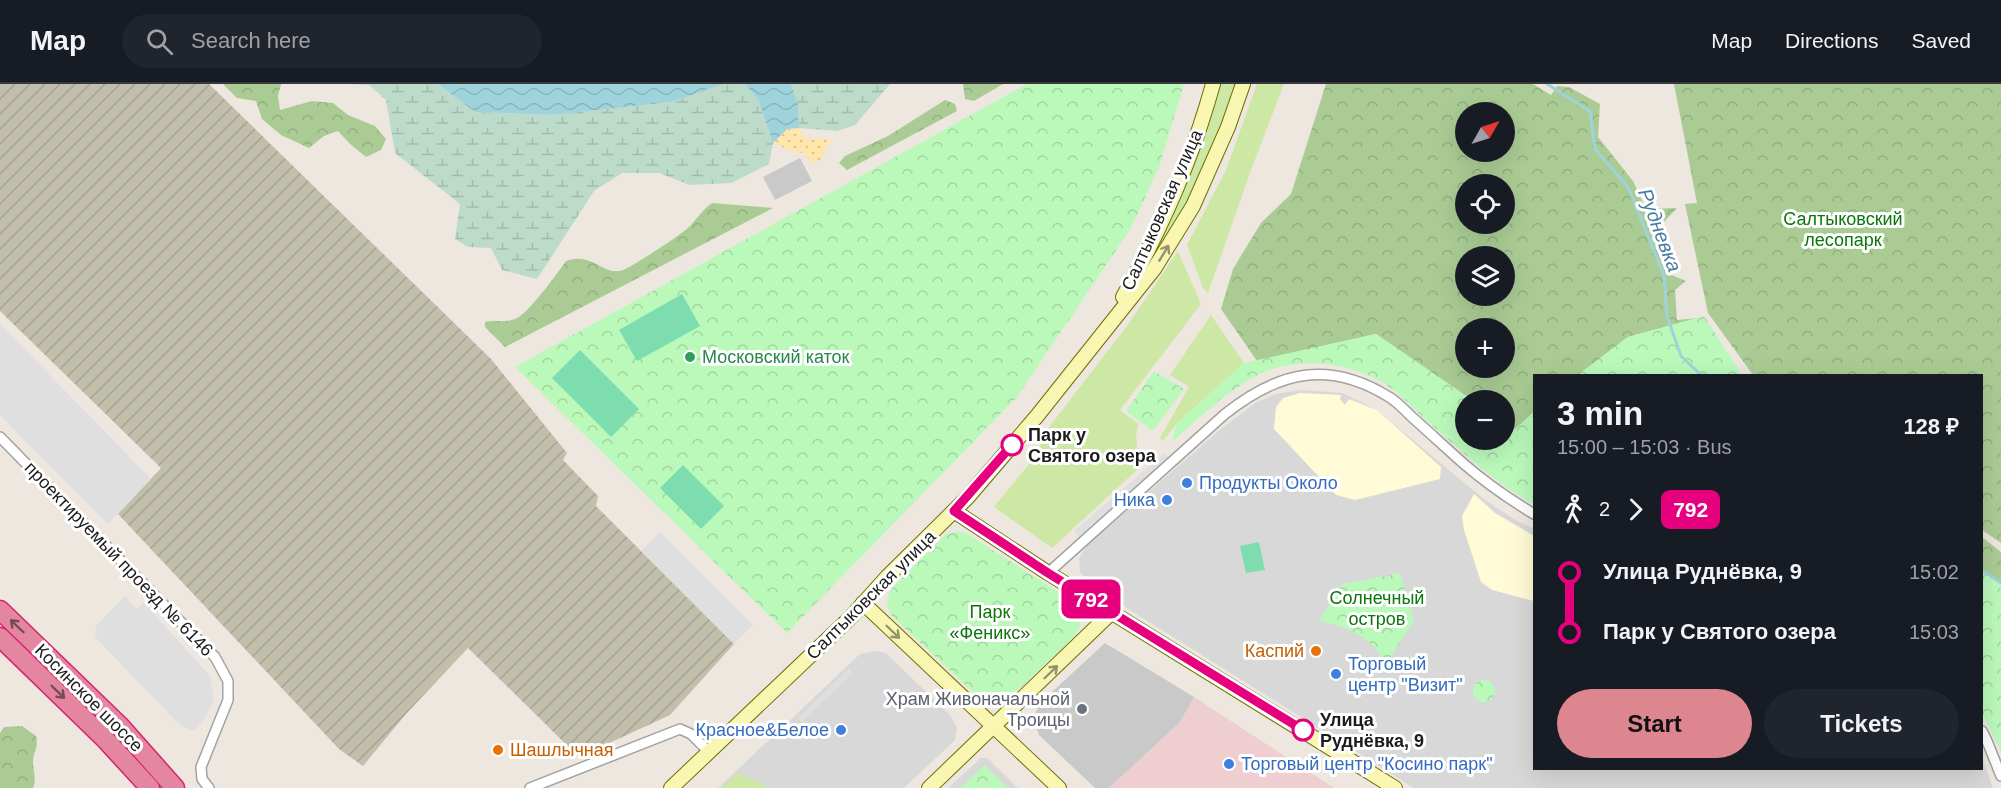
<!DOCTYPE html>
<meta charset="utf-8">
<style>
:root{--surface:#171b24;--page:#20242c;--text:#f1f3f6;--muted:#9ea1a6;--line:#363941;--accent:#dd868f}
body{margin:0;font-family:Arial,sans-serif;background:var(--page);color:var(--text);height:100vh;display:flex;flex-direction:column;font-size:22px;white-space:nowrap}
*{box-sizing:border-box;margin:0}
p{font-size:20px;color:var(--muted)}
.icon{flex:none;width:33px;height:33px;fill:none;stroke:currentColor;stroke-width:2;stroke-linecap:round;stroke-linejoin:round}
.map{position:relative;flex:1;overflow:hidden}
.panel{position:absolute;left:1533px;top:290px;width:450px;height:396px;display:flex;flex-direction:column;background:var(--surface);border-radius:0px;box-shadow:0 6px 24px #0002}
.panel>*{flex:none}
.badge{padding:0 12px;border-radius:9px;font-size:21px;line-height:39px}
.needle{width:39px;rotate:51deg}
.fabs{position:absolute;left:1455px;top:18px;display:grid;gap:12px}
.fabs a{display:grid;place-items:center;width:60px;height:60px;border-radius:50%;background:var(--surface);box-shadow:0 6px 24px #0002;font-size:30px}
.map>.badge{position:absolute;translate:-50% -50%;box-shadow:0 0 0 3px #fff}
.legs{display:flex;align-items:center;gap:9px;height:66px;padding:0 24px;font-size:20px}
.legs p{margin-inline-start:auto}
.overview{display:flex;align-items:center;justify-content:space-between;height:102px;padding:0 24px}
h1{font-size:33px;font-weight:800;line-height:45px}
.cta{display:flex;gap:12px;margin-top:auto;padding:12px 24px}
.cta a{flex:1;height:69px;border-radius:36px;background:var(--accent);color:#111;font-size:24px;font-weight:800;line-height:69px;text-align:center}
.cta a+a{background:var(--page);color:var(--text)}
ul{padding:0 24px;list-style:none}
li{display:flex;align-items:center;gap:21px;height:60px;font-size:22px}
li i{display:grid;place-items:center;width:9px;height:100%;margin:0 8px;background:currentColor}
li i::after{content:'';width:15px;height:15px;margin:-8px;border:4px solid;border-radius:50%;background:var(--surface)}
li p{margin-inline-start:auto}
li:first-child i{background:linear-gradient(#0000 50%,currentColor 0)}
li:last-child i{background:linear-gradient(currentColor 50%,#0000 0)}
header{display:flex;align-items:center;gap:36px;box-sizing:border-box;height:84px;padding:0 30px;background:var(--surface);border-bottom:2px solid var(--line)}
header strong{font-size:28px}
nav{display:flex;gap:33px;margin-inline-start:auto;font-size:21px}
.search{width:420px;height:54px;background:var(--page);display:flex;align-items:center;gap:15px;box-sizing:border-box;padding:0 21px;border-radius:33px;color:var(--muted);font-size:22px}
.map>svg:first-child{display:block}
</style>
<header>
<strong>Map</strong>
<div class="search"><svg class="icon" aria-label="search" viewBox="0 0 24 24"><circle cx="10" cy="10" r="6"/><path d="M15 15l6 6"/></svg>Search here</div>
<nav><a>Map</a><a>Directions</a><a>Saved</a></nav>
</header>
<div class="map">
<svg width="2001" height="704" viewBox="0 0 2001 704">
<defs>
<pattern id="construction-furrows" width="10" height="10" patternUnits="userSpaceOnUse" patternTransform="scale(1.5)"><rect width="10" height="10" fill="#c1bfac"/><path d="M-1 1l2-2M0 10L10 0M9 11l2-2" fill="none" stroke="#a5a493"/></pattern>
<pattern id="forest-crowns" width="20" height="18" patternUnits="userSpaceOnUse" patternTransform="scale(1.5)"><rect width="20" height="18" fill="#aacc94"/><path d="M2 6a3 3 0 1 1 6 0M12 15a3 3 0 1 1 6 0" fill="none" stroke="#92af7f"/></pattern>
<pattern id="wetland-marsh" width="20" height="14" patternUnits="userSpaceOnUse" patternTransform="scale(1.5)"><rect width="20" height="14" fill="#bddbca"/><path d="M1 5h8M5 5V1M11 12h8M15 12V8" fill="none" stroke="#a2bbad"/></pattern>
<pattern id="sand-dots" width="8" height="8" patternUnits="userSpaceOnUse" patternTransform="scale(1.5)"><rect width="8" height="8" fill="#ffe7ab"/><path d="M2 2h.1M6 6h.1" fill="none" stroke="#dac693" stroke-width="1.8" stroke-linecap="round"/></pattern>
<pattern id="park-crowns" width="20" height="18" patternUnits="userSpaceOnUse" patternTransform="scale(1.5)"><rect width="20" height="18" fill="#bbf9bb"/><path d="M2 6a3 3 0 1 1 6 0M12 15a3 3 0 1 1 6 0" fill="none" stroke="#a0d5a0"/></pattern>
<pattern id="water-waves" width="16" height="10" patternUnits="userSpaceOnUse" patternTransform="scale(1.5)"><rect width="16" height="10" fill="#9fd3db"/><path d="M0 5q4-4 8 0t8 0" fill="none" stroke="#88b5bb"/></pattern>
</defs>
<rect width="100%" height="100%" fill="#ede7e0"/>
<g fill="#d9d8d8">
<path d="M1300 306 1343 309 1377 326 1485 416 1514 435 1534 445V684H1982V674L1993 704H1414L1090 501 1080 488 1079 475 1086 462 1221 345 1255 319 1276 310Z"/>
<path d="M876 567 886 569 950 631 957 644 955 656 904 704H718L860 570Z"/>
<path d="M981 674H987L1018 704H948Z"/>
</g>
<path fill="#eeced0" d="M1194 613 1334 704H1109L1180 638Z"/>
<g fill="#fffbd6">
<path d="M1300 309 1341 311 1340 315 1345 321 1349 315 1377 326 1441 383 1440 395 1355 416 1336 411 1274 345 1276 323 1283 314Z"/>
<path d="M1474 410 1495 429 1534 452V517L1492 506 1481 498 1464 446 1462 432Z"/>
</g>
<g fill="#c9c9c9">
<path d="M800 74 812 97 775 116 763 93Z"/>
<path d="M1105 559 1194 613 1180 638 1109 704H1095L1039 651 1033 635 1039 620Z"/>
</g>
<path fill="url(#construction-furrows)" d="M0 0H209L491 275 567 369 563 376 598 412 596 422 734 560 670 631 579 673 468 564 406 630 363 682 339 665 118 430 161 384 0 227Z"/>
<g fill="#cce8a4">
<path d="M1218 0H1239L1192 118 1154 173 1158 160 1185 104Z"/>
<path d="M1257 0H1284L1251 86 1208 209 1203 204 1187 161 1226 86Z"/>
<path d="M1178 167 1201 220 1120 326 1138 340 1136 352 1139 384 1052 464 994 423 1038 369 1043 351 1127 242Z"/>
<path d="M1211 231 1244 279 1176 340 1163 357 1160 354 1189 303 1170 291Z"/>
<path d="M737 689 765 701 767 704H721Z"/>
</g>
<g fill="url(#forest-crowns)" fill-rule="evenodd">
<path d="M223 0H281L278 12 280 26 312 17 333 19 348 31 375 42 386 55 381 66 366 73 350 60 338 47 324 52 309 64 281 51 262 35 256 17 237 14Z"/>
<path d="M963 0H1003L974 17 965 15Z"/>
<path d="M1326 0H1533L1551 11 1557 2 1569 3 1600 20 1598 53 1633 97 1646 125 1677 124 1661 141 1669 172V190L1686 197 1675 206 1677 236 1698 234 1628 253 1578 291H1534V328L1514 346 1505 339 1504 316H1472L1376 250 1257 277 1221 225 1233 185 1261 139 1291 110ZM1466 28H1504V68H1466ZM1466 100H1504V140H1466ZM1466 172H1504V212H1466ZM1466 244H1504V284H1466Z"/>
<path d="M1674 0H2001V459L1982 446V291H1753L1708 229 1685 120 1697 119Z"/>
<path d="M945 16 955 20 957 27 847 86 839 79 845 72 888 52Z"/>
<path d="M712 119 773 124 505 263 485 243V238C497 235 505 240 517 234 529 228 557 190 566 177 593 167 603 193 623 186 630 184 684 149 689 143 697 135 702 126 712 119Z"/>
<path d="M1982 453 2001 468V542L1982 527Z"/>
<path d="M22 642 36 652C39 666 33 667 33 678 33 687 37 695 33 704H0V649L4 643Z"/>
</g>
<g fill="url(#wetland-marsh)">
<path d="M348 0H438L475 28 552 31 672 18 723 0H745L758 15 773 59 769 80 731 99 690 101 659 89H622L594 107 537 195 502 186 491 164 468 163 455 155 460 120 395 69 386 16 369 1Z"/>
<path d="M791 0H890L855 41 837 47 799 44 798 20Z"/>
</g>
<path fill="url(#sand-dots)" d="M799 44 806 55H833L826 63 822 75 811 79 804 69 794 68 773 59 787 45Z"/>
<g fill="url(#park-crowns)">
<path d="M1027 0H1184L1159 83 1131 144 1017 313 787 549 515 283Z"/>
<path d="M1704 232 1742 291H1578L1628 253Z"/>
<path d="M1376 250 1472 316H1466V356H1504L1505 339 1514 346 1534 328V420C1495 400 1456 362 1423 333 1411 322 1399 309 1385 300 1346 277 1295 271 1254 293 1224 309 1198 335 1172 358L1176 340 1244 279Z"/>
<path d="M1154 287 1184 305 1153 347 1126 327Z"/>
<path d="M959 447 966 449 1071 516C1084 529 1084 536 1075 552L1008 615C995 621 986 618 974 609L892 532 887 522 889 509 893 503 946 450Z"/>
<path d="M1982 485 2001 498V667L1982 629Z"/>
<path d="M1400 489 1414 536 1386 581C1373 554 1348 542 1319 537L1342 500Z"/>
<circle cx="1484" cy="607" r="11"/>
<path d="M985 681 1008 704H960Z"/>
</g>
<g fill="#7dddaf">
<path d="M682 210 700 242 637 277 619 246Z"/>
<path d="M580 266 639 325 611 353 552 294Z"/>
<path d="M683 381 724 422 701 445 660 404Z"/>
<path d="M1259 458 1265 486 1246 489 1240 462Z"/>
</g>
<g fill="#dfdfdf">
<path d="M0 240 151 395 108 440 0 331Z"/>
<path d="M1165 369 1172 377 1083 457 1074 447Z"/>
<path d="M660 448 753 541 734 560 641 467Z"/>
<path d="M125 512 137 525 144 519 210 592 214 616 203 637 193 647 180 641 95 553 96 542Z"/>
<path d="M849 584 853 589 802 638 798 634Z"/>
</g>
<g fill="url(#water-waves)">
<path d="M438 0H723L672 18 552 31 475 28Z"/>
<path d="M745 0H791L798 20 799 44 787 45 773 59 758 15Z"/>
</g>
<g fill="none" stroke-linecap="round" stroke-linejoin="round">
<g stroke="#9fd3db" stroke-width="3">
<path d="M1547 0 1590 27 1595 65 1628 103 1664 191 1667 232 1681 272 1701 291"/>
<path d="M1982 486 2001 499"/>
</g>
<defs>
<g id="street">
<path d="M0 353 215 573 228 597V616L201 683 202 695 209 704"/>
<path d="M1048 489 1225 330C1278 288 1328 275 1389 313 1398 318 1405 327 1413 334 1430 349 1447 365 1464 380 1486 399 1509 415 1534 430"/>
<path d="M1982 647 1987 657 2001 692"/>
<path d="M530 704 680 645 691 650 709 668"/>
</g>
<g id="secondary">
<path d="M1123 213C1160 147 1193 73 1213 0"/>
<path d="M954 427 1048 489 1395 704"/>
<path d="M863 519 1059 704"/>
<path d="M671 704 851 533 887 493 968 413 1037 332 1154 185 1193 122 1228 43 1243 0"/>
<path d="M929 704 1112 528"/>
</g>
<g id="highway">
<path d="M0 526 120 642 175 704"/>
<path d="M0 553 104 654 150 704"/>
</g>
</defs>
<use href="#street" stroke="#a2a2a2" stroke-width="12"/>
<use href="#secondary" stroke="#6d6f05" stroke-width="16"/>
<use href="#highway" stroke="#d4236f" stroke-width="21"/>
<use href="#street" stroke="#fff" stroke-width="9"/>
<use href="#secondary" stroke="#f9f6b2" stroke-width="14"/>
<use href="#highway" stroke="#e586a0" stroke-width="18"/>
</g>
<defs><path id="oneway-shaft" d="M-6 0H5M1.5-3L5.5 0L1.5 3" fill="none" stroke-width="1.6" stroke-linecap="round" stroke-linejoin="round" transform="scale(1.5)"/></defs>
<g stroke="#95936e">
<use href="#oneway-shaft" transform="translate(1164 169) rotate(-59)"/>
<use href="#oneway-shaft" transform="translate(893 548) rotate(44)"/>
<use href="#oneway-shaft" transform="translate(1051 588) rotate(-44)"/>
</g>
<g stroke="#764b57">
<use href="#oneway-shaft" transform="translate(17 542) rotate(-136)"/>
<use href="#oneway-shaft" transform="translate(58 608) rotate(44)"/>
</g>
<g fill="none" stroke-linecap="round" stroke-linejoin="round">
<defs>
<path id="line-1" d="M1012 361 954 427 1048 489 1303 646"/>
</defs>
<use href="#line-1" stroke="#fff" stroke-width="14"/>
<use href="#line-1" stroke="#e6007e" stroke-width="9"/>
</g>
<circle fill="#2e9e5b" stroke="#fff" stroke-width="2" cx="690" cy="273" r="6"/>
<g fill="#fff" stroke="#e6007e" stroke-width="3">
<circle cx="1012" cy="361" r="10"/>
<circle cx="1303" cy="646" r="10"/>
</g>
<g fill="#3f7fe0" stroke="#fff" stroke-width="2">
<circle cx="1187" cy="399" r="6"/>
<circle cx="1167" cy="416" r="6"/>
<circle cx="1336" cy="590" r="6"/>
<circle cx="841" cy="646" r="6"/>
<circle cx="1229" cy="680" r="6"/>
</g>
<g fill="#e8710a" stroke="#fff" stroke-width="2">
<circle cx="1316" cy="567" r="6"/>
<circle cx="498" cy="666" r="6"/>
</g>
<circle fill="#6b7280" stroke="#fff" stroke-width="2" cx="1082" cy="625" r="6"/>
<g text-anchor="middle" stroke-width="6" stroke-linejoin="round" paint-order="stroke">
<g font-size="18" fill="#1b1b1b" stroke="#fff">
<text transform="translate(1162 126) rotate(-66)" y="6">Салтыковская улица</text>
<text transform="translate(119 475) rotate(46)" y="6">проектируемый проезд № 6146</text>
<text transform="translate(871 511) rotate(-45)" y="6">Салтыковская улица</text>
<text transform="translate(89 614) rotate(45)" y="6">Косинское шоссе</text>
</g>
<g font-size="18" fill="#0b760b" stroke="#fff">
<text x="1843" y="141">Салтыковский<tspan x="1843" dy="21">лесопарк</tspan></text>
<text x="1377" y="520">Солнечный<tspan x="1377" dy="21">остров</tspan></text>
<text x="990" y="534">Парк<tspan x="990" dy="21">«Феникс»</tspan></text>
</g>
<g font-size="18" fill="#27864d" stroke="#fff" text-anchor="start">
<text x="702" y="279">Московский каток</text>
</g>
<g font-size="18" font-weight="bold" fill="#1b1b1b" stroke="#fff" text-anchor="start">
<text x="1028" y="357">Парк у<tspan x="1028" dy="21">Святого озера</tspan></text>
<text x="1320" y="642">Улица<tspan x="1320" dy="21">Руднёвка, 9</tspan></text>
</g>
<g font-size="18" fill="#366cbe" stroke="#fff" text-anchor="start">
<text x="1199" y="405">Продукты Около</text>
<text x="1155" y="422" text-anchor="end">Ника</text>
<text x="1348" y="586">Торговый<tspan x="1348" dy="21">центр "Визит"</tspan></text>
<text x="829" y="652" text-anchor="end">Красное&amp;Белое</text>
<text x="1241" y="686">Торговый центр "Косино парк"</text>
</g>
<g font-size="18" fill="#c56008" stroke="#fff" text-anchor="end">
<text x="1304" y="573">Каспий</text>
<text x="510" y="672" text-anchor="start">Шашлычная</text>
</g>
<g font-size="18" fill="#5b616d" stroke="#fff" text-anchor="end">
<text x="1070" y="621">Храм Живоначальной<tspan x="1070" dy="21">Троицы</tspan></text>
</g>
<g font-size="20" font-style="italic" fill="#457ba1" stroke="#fff">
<text transform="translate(1660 146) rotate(69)" y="7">Рудневка</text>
</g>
</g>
</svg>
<div class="fabs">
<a><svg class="needle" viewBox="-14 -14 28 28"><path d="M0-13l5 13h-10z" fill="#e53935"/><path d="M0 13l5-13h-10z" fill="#9ea1a6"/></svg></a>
<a><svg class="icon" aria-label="locate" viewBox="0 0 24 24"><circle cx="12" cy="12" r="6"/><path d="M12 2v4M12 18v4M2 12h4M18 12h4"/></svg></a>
<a><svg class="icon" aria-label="layers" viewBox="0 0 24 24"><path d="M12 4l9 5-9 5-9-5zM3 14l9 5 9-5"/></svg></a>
<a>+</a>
<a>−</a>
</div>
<b class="badge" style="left:1091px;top:515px;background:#e6007e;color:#fff">792</b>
<section class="panel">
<div class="overview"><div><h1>3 min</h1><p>15:00 – 15:03 · Bus</p></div><b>128 ₽</b></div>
<div class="legs"><svg class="icon" aria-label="walk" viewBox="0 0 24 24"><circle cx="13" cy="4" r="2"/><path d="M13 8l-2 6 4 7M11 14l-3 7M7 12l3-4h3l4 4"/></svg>2<svg class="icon" aria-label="forward" viewBox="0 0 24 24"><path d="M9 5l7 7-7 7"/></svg><b class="badge" style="background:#e6007e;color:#fff">792</b></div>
<ul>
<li><i style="color:#e6007e"></i><b>Улица Руднёвка, 9</b><p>15:02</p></li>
<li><i style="color:#e6007e"></i><b>Парк у Святого озера</b><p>15:03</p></li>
</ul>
<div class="cta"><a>Start</a><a>Tickets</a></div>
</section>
</div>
